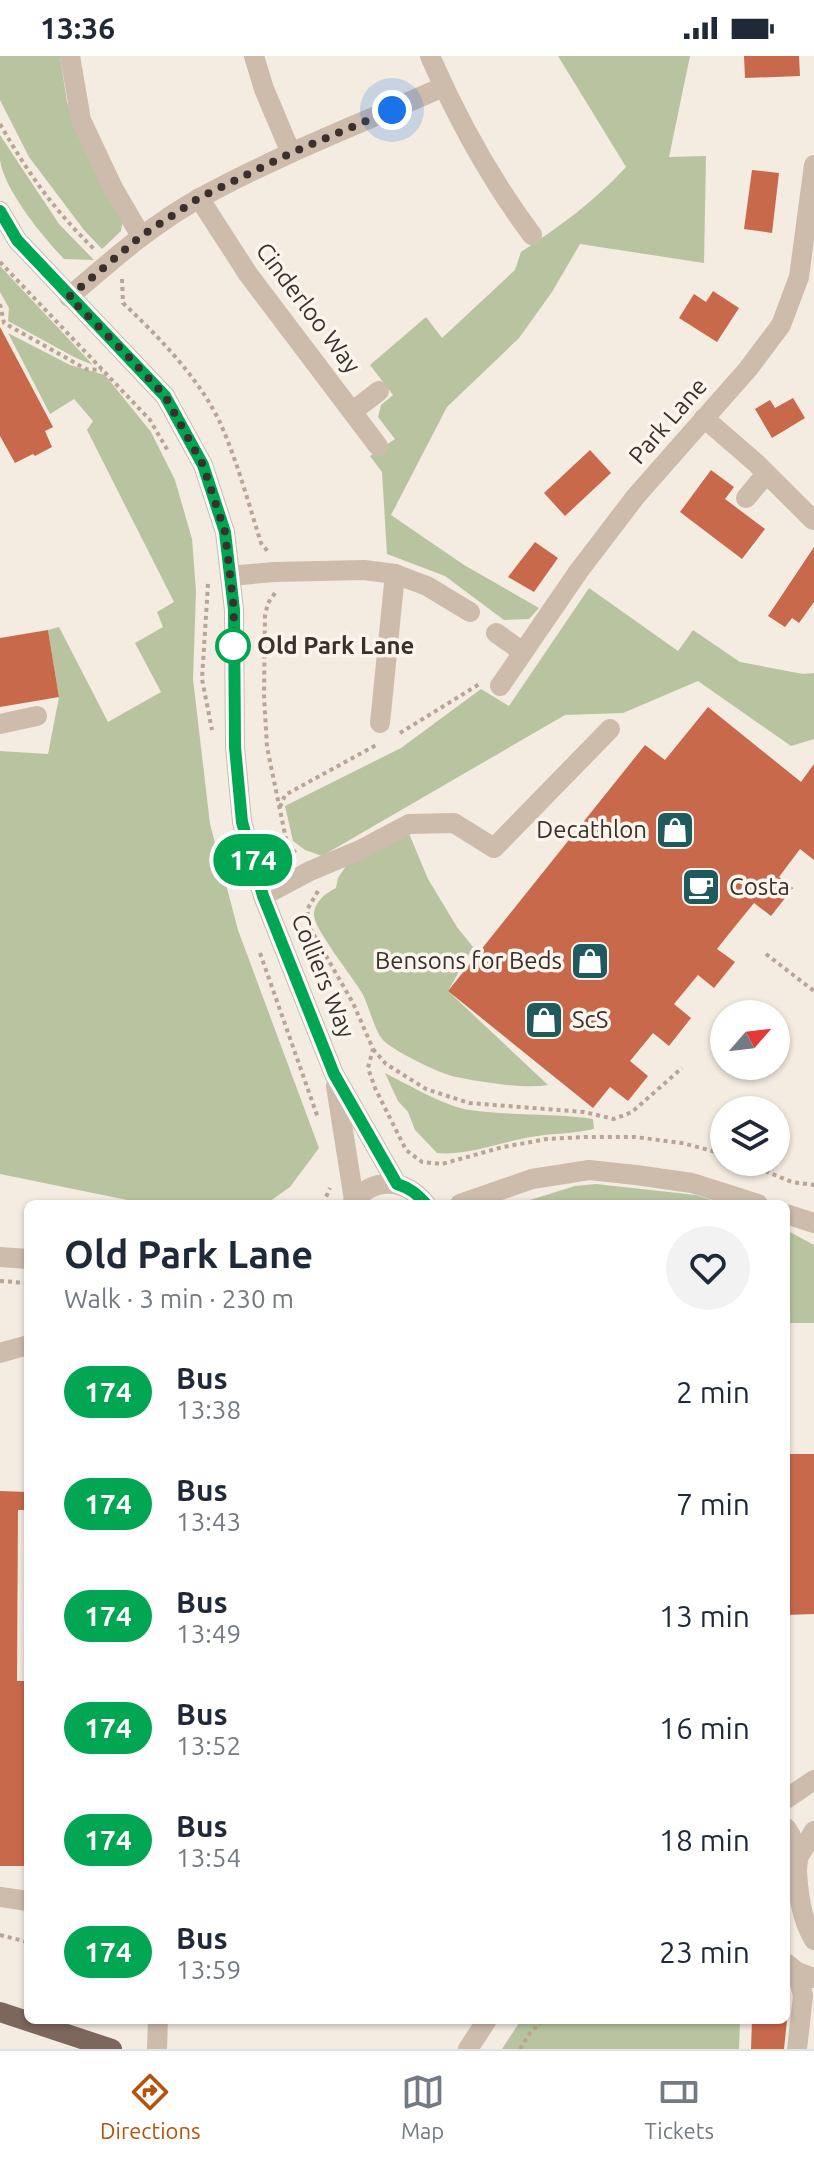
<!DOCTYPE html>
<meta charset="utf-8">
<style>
:root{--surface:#fff;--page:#f2f2f3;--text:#1f2937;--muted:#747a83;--line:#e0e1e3;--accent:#b45309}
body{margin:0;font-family:Ubuntu,sans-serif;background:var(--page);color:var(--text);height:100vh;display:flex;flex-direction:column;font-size:30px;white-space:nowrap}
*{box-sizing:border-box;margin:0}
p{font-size:26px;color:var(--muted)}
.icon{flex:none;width:44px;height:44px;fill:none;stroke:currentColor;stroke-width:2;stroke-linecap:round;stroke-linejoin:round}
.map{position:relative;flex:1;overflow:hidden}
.sheet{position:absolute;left:24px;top:1144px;width:766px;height:824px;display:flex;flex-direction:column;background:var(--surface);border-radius:12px;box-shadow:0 2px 6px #0004}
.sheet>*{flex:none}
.badge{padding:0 16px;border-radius:26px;font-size:28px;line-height:52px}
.needle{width:52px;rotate:62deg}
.fabs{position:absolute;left:710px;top:944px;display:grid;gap:16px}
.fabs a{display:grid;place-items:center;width:80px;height:80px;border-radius:50%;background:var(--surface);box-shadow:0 2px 6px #0004;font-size:40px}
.you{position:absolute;width:40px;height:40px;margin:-20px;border:6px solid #fff;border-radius:50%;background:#1a73e8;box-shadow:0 0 0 12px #1a73e833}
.map>.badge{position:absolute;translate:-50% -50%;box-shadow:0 0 0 4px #fff}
.round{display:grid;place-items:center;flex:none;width:84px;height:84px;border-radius:42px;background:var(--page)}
.overview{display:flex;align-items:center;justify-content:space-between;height:136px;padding:0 40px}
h1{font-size:38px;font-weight:600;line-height:60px}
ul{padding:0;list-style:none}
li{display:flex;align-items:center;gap:24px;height:112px;padding:0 40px}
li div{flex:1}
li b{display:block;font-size:30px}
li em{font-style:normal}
li .badge{min-width:88px;font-weight:700;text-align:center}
.status{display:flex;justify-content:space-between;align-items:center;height:56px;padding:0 40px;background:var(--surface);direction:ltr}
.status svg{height:22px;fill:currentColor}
.dock{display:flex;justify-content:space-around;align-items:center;height:112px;border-top:2px solid var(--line);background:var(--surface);font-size:22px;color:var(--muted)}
.dock a{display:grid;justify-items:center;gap:4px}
.dock .selected{color:var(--accent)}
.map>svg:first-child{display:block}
</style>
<div class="status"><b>13:36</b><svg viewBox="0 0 49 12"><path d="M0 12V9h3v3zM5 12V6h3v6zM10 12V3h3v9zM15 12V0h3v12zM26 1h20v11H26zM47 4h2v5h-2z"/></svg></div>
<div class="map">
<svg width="814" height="1993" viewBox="0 0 814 1993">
<rect width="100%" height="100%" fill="#f4ebe1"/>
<g fill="#b8c4a0">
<path d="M0 0H60L67 46 93 111 123 163 121 175 102 193 84 174 29 101 0 44Z"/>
<path d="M558 0H690L669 101 706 100 704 207 580 188 552 236 519 282 447 351 391 459 464 509 539 552 529 563 504 564 445 520 387 498 382 416 370 400 395 383 378 361 381 349 393 339 370 309 426 261 442 282 515 214 521 196C559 171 595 145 626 111Z"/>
<path d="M0 79 59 168 94 204 64 203C44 182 4 134 0 104 0 96 0 87 0 79Z"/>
<path d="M0 210 93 309 76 302 8 265 9 252 0 236Z"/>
<path d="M8 277 70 309 105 319 151 376 175 424 192 483 196 535 193 623 210 768 238 874 319 1092 290 1131 266 1148H147L0 1118V695L48 698 59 641 48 574 59 571 108 666 161 636 135 587 163 571 157 556 174 546 87 374 93 365 74 343 50 358Z"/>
<path d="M589 532 678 595 693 574 740 606 803 618 814 617V683L791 690 698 625 623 657 565 659 322 800 305 794 293 785 285 750 401 692 481 633 509 650Z"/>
<path d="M408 775 428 823 457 871 473 891 448 935 548 1029C524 1033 481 1026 456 1021 440 1018 398 997 385 986 375 978 369 949 362 937 352 920 314 873 314 859 314 846 326 837 336 832L338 822 346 810Z"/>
<path d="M385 1017C407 1028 446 1051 470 1054 511 1060 552 1057 593 1063L594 1073C573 1078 552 1077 531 1081 501 1086 467 1100 437 1097L415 1074 408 1056 398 1045Z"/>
<path d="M596 1128 696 1139 723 1148H517L575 1130Z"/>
<path d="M786 1174 814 1189V1267H786Z"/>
<path d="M521 1964H740L739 1993H502Z"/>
</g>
<g fill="#c8694b">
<path d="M744 0H799L800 20 745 22Z"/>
<path d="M752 114 779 117 772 177 744 173Z"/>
<path d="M713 235 739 252 717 286 679 262 694 238 706 246Z"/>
<path d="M0 271 53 371 45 375 52 391 35 400 33 398 15 407 0 380Z"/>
<path d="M793 342 805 362 772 382 755 353 770 344 775 352Z"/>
<path d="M590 394 611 417 565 460 544 437Z"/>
<path d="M711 414 734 431 725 443 765 473 742 503 680 456Z"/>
<path d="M535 486 558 502 534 536 508 521Z"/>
<path d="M814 491V546L799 567 792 562 785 571 768 560Z"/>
<path d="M48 574 59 641 0 651V582Z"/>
<path d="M708 651 801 726 814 708V804L800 793 779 821 793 832 771 860 754 847 728 879 717 893 735 906 714 932 698 919 674 948 691 962 669 990 653 977 630 1005 648 1020 628 1045 610 1031 593 1052 448 935 645 689 665 704Z"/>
<path d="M786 1398H814V1558L786 1559Z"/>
<path d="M0 1435 28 1436V1454H18L17 1625H28V1810H0Z"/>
<path d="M752 1964H787L784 1993H751Z"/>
</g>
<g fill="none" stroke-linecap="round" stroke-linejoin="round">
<g stroke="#b9a596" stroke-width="4" stroke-dasharray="4 4" stroke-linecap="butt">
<path d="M0 68C28 117 53 153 94 193"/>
<path d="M0 206 150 364 168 395"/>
<path d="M122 223 123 247C159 281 202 325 222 371 238 408 249 449 261 487L269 497"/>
<path d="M0 248 4 267 86 313 102 314"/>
<path d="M208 528 202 623 212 674"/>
<path d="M275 537 268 547 265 559 264 640 267 691 287 788 297 798"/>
<path d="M400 677 481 627"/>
<path d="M280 751 285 739 378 688"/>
<path d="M318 835 307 854 310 872 353 947 373 993 368 1012 375 1032 406 1094 422 1106 442 1108 503 1091 547 1083 584 1081H635L682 1087 724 1098"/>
<path d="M260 897 318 1062"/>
<path d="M766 898 814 935"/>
<path d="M373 993 386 1008 426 1033 469 1047 584 1056 614 1063 632 1056 682 1012"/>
<path d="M743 1106 792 1126 814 1129"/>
<path d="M323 1148 330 1132"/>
<path d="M0 1225 28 1227"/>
<path d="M27 1565 28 1564"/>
<path d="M0 1879 28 1886"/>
<path d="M520 1993 530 1977 543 1964"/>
</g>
<g stroke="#cdbbac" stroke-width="20">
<path d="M70 0 81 64 113 132 141 180"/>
<path d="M254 0 264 33 291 97"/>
<path d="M430 0C457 62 491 124 532 179"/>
<path d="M199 142 248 218 378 390"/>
<path d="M0 155 17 184 165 340 203 409 225 476 234 554 235 691 242 766 263 840 334 1018 397 1128"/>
<path d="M69 241C111 205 151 169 200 142 278 99 362 67 443 31"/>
<path d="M353 355 379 335"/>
<path d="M704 362 756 407 813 464"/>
<path d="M746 442 766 418"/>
<path d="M230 520 274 516 364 514 395 518 427 530 470 556"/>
<path d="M496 577 523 596"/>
<path d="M500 630 578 516 636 440 748 313 781 269 799 221 814 109"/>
<path d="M380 667 395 518"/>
<path d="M0 668 37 660"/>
<path d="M263 840 310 815 360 794 409 768 454 767 494 792 610 673"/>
<path d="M336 1030 354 1144"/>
<path d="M352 1148C373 1120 405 1122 426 1148"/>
<path d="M460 1148 532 1123 589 1114 636 1119 692 1127 758 1148"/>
<path d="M786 1158 814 1167"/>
<path d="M0 1201 28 1203"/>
<path d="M0 1297 28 1289"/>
<path d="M786 1743 814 1724"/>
<path d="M786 1772C799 1791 802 1807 792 1828"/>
<path d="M799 1800 814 1775"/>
<path d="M797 1817C799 1841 801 1862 814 1884"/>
<path d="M0 1841 28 1845"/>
<path d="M786 1907 797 1916 814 1922"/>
<path d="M797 1916 803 1940 797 1993"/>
<path d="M157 1993 158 1964"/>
<path d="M468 1993 487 1964"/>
</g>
<path stroke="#7d675c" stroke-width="20" d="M0 1956 112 1993"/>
</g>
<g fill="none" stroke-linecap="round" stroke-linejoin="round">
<defs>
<path id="line" d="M0 155 17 184 165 340 203 409 225 476 234 554 235 691 242 766 263 840 334 1018 397 1128C410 1132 417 1138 426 1148"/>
</defs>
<use href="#line" stroke="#fff" stroke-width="18"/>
<use href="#line" stroke="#00a651" stroke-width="12"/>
<path stroke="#3b302b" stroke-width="8" stroke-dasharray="0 14.4" d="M233 590 234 554 225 476 203 409 165 340 126 298 69 241 141 180 199 142 291 97 392 54"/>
</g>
<defs>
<symbol id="shop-square" viewBox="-11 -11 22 22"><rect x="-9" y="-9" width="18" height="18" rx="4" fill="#1f5a5e" stroke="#fbf5ee"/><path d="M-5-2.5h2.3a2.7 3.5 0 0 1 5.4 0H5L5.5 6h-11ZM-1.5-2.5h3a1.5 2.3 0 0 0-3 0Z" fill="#fff"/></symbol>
<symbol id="cafe-square" viewBox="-11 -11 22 22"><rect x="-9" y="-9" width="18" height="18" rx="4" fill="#1f5a5e" stroke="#fbf5ee"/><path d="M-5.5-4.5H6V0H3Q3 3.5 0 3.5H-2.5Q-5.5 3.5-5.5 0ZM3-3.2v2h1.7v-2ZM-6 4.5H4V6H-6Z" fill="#fff"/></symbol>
</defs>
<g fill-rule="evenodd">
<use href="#shop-square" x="653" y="752" width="44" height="44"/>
<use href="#cafe-square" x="679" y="809" width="44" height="44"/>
<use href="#shop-square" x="568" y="883" width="44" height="44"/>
<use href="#shop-square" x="522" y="942" width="44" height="44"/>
</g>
<circle fill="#fff" stroke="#00a651" stroke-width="4" cx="233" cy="590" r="16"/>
<g text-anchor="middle" stroke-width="7" stroke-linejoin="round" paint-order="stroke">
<g font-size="24" fill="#3b302b" stroke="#fbf5ee">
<text transform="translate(308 252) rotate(53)" y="8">Cinderloo Way</text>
<text transform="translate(668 365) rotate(-49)" y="8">Park Lane</text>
<text transform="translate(323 920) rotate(68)" y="8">Colliers Way</text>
</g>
<g font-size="24" font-weight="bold" fill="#3b302b" stroke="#fbf5ee" text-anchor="start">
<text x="257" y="598">Old Park Lane</text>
</g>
<g font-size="24" fill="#3b302b" stroke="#fbf5ee" text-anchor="end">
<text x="647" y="782">Decathlon</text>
<text x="729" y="839" text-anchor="start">Costa</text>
<text x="562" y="913">Bensons for Beds</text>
<text x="572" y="972" text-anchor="start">ScS</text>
</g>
</g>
</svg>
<div class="fabs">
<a><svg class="needle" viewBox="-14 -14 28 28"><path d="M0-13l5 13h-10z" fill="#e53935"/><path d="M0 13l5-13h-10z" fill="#747a83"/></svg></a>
<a><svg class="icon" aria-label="layers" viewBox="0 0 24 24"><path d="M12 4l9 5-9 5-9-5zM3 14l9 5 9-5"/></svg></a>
</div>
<div class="you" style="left:392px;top:54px"></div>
<b class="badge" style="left:253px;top:804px;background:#00a651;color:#fff">174</b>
<section class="sheet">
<div class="overview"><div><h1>Old Park Lane</h1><p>Walk · 3 min · 230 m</p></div><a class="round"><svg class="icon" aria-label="heart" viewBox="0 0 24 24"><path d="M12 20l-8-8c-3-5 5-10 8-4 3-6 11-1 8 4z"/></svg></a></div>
<ul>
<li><span class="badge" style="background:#00a651;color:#fff">174</span><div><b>Bus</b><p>13:38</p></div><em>2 min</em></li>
<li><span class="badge" style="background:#00a651;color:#fff">174</span><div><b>Bus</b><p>13:43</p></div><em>7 min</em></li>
<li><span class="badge" style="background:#00a651;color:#fff">174</span><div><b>Bus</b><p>13:49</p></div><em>13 min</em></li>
<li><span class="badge" style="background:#00a651;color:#fff">174</span><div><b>Bus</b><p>13:52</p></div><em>16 min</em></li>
<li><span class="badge" style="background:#00a651;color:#fff">174</span><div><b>Bus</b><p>13:54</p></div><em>18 min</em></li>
<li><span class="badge" style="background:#00a651;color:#fff">174</span><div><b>Bus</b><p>13:59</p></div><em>23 min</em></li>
</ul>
</section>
</div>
<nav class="dock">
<a class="selected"><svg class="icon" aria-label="directions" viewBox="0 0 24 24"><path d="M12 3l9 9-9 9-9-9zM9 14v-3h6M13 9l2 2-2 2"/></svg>Directions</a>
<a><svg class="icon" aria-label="map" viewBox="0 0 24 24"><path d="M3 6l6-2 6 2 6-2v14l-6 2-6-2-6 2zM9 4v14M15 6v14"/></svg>Map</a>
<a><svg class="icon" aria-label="tickets" viewBox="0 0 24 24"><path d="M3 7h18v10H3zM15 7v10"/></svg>Tickets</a>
</nav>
